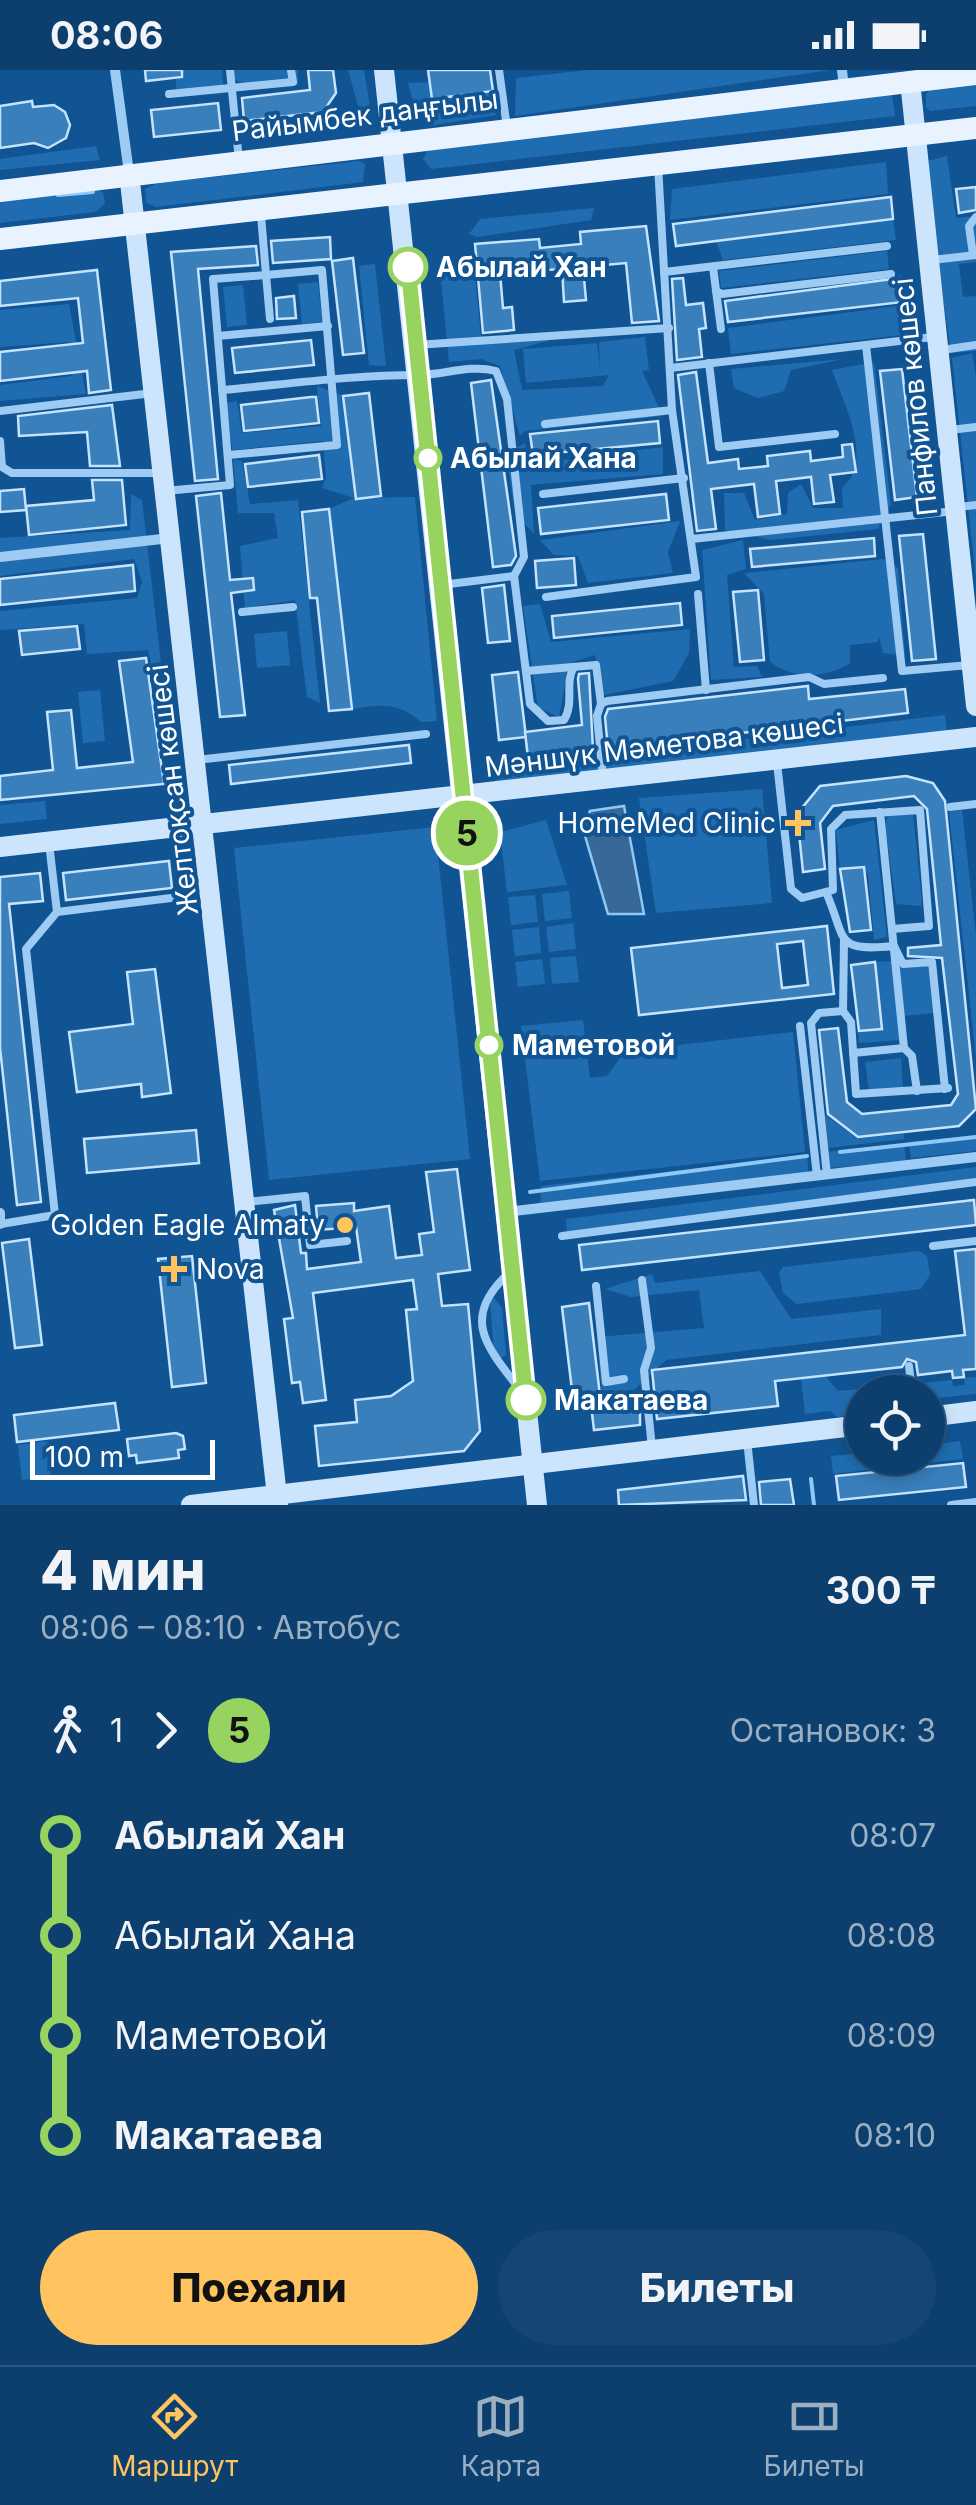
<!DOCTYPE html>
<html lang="ru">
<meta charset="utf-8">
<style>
:root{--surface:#0c3f6e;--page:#154673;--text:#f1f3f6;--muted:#9aafc2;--line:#2c5881;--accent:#ffc35f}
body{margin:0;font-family:Inter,sans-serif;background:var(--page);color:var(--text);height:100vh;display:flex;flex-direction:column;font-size:38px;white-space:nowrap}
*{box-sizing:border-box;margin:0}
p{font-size:32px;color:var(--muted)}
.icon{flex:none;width:55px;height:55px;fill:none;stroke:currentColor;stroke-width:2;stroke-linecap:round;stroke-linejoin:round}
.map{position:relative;height:1435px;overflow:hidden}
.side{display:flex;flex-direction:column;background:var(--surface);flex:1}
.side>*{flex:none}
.badge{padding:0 20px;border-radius:32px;font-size:35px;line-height:65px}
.buttons{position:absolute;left:845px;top:1305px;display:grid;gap:20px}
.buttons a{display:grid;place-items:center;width:100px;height:100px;border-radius:50%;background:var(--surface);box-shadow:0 5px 15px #0003,0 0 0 2px var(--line);font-size:50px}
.scale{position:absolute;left:30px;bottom:25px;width:185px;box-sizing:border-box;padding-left:10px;border:5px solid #fff;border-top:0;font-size:28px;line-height:35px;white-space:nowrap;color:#fff;-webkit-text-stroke:8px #105493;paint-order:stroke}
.map>.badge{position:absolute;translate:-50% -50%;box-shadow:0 0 0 5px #fff}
.legs{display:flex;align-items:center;gap:15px;height:110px;padding:0 40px;font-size:32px}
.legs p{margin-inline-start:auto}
.overview{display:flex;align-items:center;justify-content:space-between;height:170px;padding:0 40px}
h1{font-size:55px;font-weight:800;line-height:75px}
.button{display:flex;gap:20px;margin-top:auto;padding:20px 40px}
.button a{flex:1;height:115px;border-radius:60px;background:var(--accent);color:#111;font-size:40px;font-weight:800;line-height:115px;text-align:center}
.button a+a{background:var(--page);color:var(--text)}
ul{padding:0 40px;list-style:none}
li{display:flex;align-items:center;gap:35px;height:100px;font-size:38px}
li i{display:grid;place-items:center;width:15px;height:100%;margin:0 12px;background:currentColor}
li i::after{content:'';width:25px;height:25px;margin:-12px;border:8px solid;border-radius:50%;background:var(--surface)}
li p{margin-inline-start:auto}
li:first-child i{background:linear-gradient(#0000 50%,currentColor 0)}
li:last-child i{background:linear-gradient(currentColor 50%,#0000 0)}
.status{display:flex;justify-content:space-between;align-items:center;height:70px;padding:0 50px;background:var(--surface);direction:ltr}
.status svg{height:28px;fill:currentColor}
.tabs{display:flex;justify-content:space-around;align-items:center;height:140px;border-top:2px solid var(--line);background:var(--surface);font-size:28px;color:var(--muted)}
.tabs a{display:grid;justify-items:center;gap:5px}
.tabs .selected{color:var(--accent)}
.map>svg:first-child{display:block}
</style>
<div class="status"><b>08:06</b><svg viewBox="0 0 49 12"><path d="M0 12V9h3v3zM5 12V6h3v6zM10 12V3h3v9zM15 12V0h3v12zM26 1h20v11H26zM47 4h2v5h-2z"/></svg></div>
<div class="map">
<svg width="976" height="1435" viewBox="0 0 976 1435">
<rect width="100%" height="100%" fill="#105493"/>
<g fill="#1f6db0">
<path d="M175 0H222L224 23 177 27Z"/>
<path d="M234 0H298V15L258 18 234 10Z"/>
<path d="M348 0H364L371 43 361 46Z"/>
<path d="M588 0H830L515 46 516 8Z"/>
<path d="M430 12 432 29 493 21 496 45 429 56 425 45 417 46 408 13Z"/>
<path d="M976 12V36L930 41 926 37V24L932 17Z"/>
<path d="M892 24 895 46 431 99 423 89 430 76Z"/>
<path d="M96 76 100 90 0 100V89Z"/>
<path d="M947 86 956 148 976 146V192L959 194 963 227 976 226V281L951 283 923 92Z"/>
<path d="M359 91 365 94 363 112 156 137 146 133 145 119 158 113Z"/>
<path d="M886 92 888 124 670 150 672 119Z"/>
<path d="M93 118 103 122 105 134 95 142 0 153V128Z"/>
<path d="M594 138 591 150 477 167 469 164 480 149Z"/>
<path d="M893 149 896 170 723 190 716 171Z"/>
<path d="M887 181 889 199 721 218 719 201Z"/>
<path d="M375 194 386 296 369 295 359 196Z"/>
<path d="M474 197 481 266 555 269 514 280 522 320 603 316 609 305 526 313 523 279 597 273 600 300 599 272 645 267 649 300 642 301 663 346 525 361 520 366 500 296 481 289 449 292 440 200Z"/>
<path d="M318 212 322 252 302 254 298 214Z"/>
<path d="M243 215 247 255 227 257 223 217Z"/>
<path d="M69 234 86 324 0 331V315L72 306 69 272 0 277V240Z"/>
<path d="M898 236 903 265 731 284 728 258Z"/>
<path d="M972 283 976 307V509L952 288Z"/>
<path d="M843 289 791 300 784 321 758 328 734 318 731 299Z"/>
<path d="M874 292 891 435 878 459 771 470 725 460 724 423H744L755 450 787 444 788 423 801 414 813 438H843L842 418C875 391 843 332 832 300Z"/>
<path d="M317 316 341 325 356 428 415 427 437 651 421 652C400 632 379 634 352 639L329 439 354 428 322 418 326 408 323 371 232 380 226 333 237 331 242 363 321 356Z"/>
<path d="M525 373 529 394 663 377V404L531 415 534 464 515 443 506 383Z"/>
<path d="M233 389 242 391 250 434 298 430 320 633 307 627 295 530 245 538 240 476 278 468 274 443H238Z"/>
<path d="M131 424 142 430 161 593 153 602 148 580 87 584 84 554 0 560V541L137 528 142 512 134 489 0 506V468L130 460Z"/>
<path d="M680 451 668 482 673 503 588 513 578 486 554 485 540 470Z"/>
<path d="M743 470 746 499 727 505 734 597 757 596 762 607 711 610 702 480Z"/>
<path d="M883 489 898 498 905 586 883 583 879 566 878 572 850 575V593C825 609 793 609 770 592L764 524 744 503Z"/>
<path d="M540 534 551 572 690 559 689 583 673 611 604 625 595 585 569 593 559 647 538 638 523 536Z"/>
<path d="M287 561 290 595 257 598 254 564Z"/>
<path d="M100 620 105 671 83 673 78 622Z"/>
<path d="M945 645 947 661 497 714 495 699Z"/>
<path d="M762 719 772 833 656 843 639 728Z"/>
<path d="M45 731 47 749 0 754V735Z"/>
<path d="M962 740 976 866V988L949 742Z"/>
<path d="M913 744 922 832 921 836 896 834 885 755 888 746Z"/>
<path d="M546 750 567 815 507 822 500 762Z"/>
<path d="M874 750 887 867 874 870 868 805 863 797 840 799 836 760Z"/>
<path d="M435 757 470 1089 269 1110 234 778Z"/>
<path d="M569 821 572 848 545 851 542 824Z"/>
<path d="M535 825 538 852 511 855 508 827Z"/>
<path d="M573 853 576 879 549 882 546 857Z"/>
<path d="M539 857 541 883 515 886 512 860Z"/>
<path d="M576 886 579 912 552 914 550 888Z"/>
<path d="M542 889 545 914 518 917 515 892Z"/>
<path d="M892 891 901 970 859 973 858 962 882 959 875 892Z"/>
<path d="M928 895 935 943 903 946 898 898Z"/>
<path d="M583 950 590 1008 607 1006 625 981 793 962 805 1082 540 1111 521 956Z"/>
<path d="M901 988 903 1018 869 1021 865 992Z"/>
<path d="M825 1045 857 1068 904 1064V1069L828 1078Z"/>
<path d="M976 1065V1081L911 1088 909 1072Z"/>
<path d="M904 1073 906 1091 829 1098 827 1082Z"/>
<path d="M807 1086 809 1107 540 1138 541 1116Z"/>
<path d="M976 1097V1112L567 1166 566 1149Z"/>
<path d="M919 1181 927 1186 930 1205 921 1219 797 1234 783 1223 779 1203 783 1197Z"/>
<path d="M760 1201 791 1249 881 1239V1265L666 1290 634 1320 602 1325 597 1267 704 1258 699 1220 631 1227 605 1219 652 1204 655 1213Z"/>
<path d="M489 1221 502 1238 506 1285 495 1292Z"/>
<path d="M825 1306 838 1321 952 1310 953 1316 965 1315 964 1308 976 1307V1324L928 1329V1322H862V1345L837 1347 831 1341 805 1344 801 1308Z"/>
<path d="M47 1371 51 1407 22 1410 18 1375Z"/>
<path d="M960 1371 963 1389 833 1404 831 1386 862 1383V1388H928V1375Z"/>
</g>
<path fill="#376896" stroke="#8ec8f7" stroke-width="2.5" d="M624 736 644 844H608L583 759 590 741Z"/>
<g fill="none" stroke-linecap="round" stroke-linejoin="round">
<g stroke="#8ec8f7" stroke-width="4">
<path d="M58 125 93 122"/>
<path d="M840 1082 976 1067"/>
<path d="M530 1122 807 1086"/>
<path d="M811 1409 814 1435"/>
</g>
</g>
<g fill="#397fbb" stroke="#c5e3fe" stroke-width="2.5" fill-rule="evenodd">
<path d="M145 0H182V7L146 11Z"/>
<path d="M308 0H333L336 23 323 42 244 51 242 28 310 20Z"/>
<path d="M428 0H490L493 21 432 29Z"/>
<path d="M32 31 33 37 54 35 65 42 70 55 66 68 48 78 34 73 0 78V36Z"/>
<path d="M218 33 221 60 154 67 151 40Z"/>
<path d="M976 117V140L959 143 956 119Z"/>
<path d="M891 127 893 149 676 176 673 154Z"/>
<path d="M646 156 659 251 632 253 626 193 583 197 586 230 564 232 562 199 500 203 503 238 512 237 514 260 483 263 475 174 539 169 540 178 581 174 580 162Z"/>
<path d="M330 167 331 189 273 193 271 171Z"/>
<path d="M256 176 258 195 198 199 218 409 195 411 171 182Z"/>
<path d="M353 188 364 283 343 285 332 191Z"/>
<path d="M97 200 111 320 89 323 87 301 0 311V282L83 273 78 228 0 236V211Z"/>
<path d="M683 208 686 235 703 233 706 258 699 259 702 287 677 290 672 209Z"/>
<path d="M900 208 903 232 728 252 725 231Z"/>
<path d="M294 226 296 248 277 249 276 228Z"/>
<path d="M311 270 314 295 235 303 232 278Z"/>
<path d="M902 299 917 427 895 430 880 301Z"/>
<path d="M696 302 708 393 738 389 739 399 768 396 767 386 810 381 811 391 843 387 842 375 852 374 856 402 830 405 834 432 814 434 811 407 776 411 780 444 758 447 754 414 711 419 716 459 697 461 678 305Z"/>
<path d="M491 310 516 486 511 495 493 497 471 313Z"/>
<path d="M369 323 381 426 356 429 343 326Z"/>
<path d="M311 327H316L319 353 244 361 241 335Z"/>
<path d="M112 335 120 396H90L87 362 19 366 18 346Z"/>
<path d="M658 351 660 373 533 385 530 364Z"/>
<path d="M319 385 322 409 248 417 245 394Z"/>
<path d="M92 410H122L126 455 29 465 26 436 94 430Z"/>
<path d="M24 419 26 440 0 442V421Z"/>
<path d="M221 423 230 510 253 508 254 520 231 523 245 645 220 647 196 426Z"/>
<path d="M666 424 669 450 541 464 538 438Z"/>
<path d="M329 439 352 639 329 641 317 528H310L302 442Z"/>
<path d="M923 464 936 589 912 591 899 466Z"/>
<path d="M874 468 875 486 752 497 750 479Z"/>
<path d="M574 488 576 515 537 518 535 491Z"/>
<path d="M133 495 135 521 0 535V509Z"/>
<path d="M504 515 510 571 488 573 482 518Z"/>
<path d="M758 520 764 590 740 592 733 522Z"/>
<path d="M680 533 682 555 554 568 552 546Z"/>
<path d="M77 556 80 579 22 585 19 561Z"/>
<path d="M146 588 164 714 0 730V706L53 700 47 642 71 640 77 698 133 692 119 591Z"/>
<path d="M518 602 526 667 499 670 492 605Z"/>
<path d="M589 603 593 680 528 688 525 662 582 655 578 609 579 604Z"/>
<path d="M808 616 809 629 905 619 908 643 608 679 605 647 608 639Z"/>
<path d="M409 675 411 693 231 714 229 695Z"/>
<path d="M906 706 933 713 945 731 976 1039 959 1056 858 1067 828 1044 819 960 838 958 847 1032 862 1044 951 1035 958 1024 942 888 908 886V878L941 875 927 739 914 726 833 736 820 753 825 799 803 802 797 744 820 716Z"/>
<path d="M169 791 172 818 66 830 63 803Z"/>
<path d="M864 797 871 860 850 862 840 799Z"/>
<path d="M40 803 43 831 9 834 41 1132 17 1135 0 978V807Z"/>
<path d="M827 856 834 924 639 945 631 878ZM803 871 808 915 782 918 777 874Z"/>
<path d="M875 892 882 959 859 961 851 895Z"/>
<path d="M155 899 171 1023 142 1027 141 1014 77 1022 69 962 133 954 127 902Z"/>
<path d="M196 1060 199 1093 87 1103 84 1069Z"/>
<path d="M457 1099 470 1200 438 1204 442 1236 468 1234 480 1361 464 1381 319 1396 315 1356 357 1352 355 1330 391 1326 413 1311 406 1240 417 1239 413 1210 313 1223 326 1330 303 1333 300 1312 292 1313 284 1249 293 1248 274 1140 295 1135 301 1183H306L307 1199 361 1192 356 1157 318 1160 316 1136 354 1133V1141L389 1136 396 1188 422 1185 419 1164 434 1162 426 1102Z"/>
<path d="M974 1130 976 1155 582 1200 579 1175Z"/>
<path d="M29 1169 42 1275 15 1278 2 1173Z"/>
<path d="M976 1179V1299L963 1300 964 1307 953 1308 952 1301 918 1305 916 1292 907 1289 902 1297 775 1311 778 1336 657 1349 652 1300 965 1265 955 1181Z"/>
<path d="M192 1186 206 1313 172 1317 158 1189Z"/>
<path d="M589 1233 601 1334 640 1330V1355L594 1360 591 1335 574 1337 562 1237Z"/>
<path d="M115 1333 119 1360 17 1372 14 1345Z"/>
<path d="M176 1363 183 1366 185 1379 178 1380 179 1388 137 1393 136 1385 129 1386 127 1369Z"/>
<path d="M963 1393 966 1417 839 1430 836 1406Z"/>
<path d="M743 1406 746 1430 619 1435 618 1420Z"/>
<path d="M790 1409 794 1435H761L759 1412Z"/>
</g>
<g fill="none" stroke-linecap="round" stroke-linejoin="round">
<g stroke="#9dcbf3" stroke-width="8">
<path d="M230 0 239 91"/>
<path d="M499 0 507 58"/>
<path d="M169 24 293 12 291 0"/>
<path d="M973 185 969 156 976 147"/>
<path d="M932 190 976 185"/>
<path d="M713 197 721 259"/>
<path d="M664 202 887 176"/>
<path d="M716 221 722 224 891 204"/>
<path d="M218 266 328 256"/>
<path d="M416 275 669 258"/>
<path d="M866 275 902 601 969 595"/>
<path d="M942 280 976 275"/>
<path d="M709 293 719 377 835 364"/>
<path d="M670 298 933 267"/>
<path d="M222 320C288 314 353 305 418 305 445 305 469 294 496 301L507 329 524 487 514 506"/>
<path d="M0 341 153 323"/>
<path d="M545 354 672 340"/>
<path d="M950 360 976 357"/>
<path d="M0 371 2 397 12 403H159"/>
<path d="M228 385 337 375 322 200 266 205 270 249"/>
<path d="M165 421 230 415 213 209 266 205 261 145"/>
<path d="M543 424 684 408"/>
<path d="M959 437 976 435"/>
<path d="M692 469 955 441"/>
<path d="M441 515 514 506 530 634 548 651 564 650C575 632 564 613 574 597"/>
<path d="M698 524 706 620"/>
<path d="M546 527 696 507 672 340 658 95"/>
<path d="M242 542 293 537"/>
<path d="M526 601 596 595 601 634"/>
<path d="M197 690 426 664"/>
<path d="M777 693 791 819 802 828 833 820 831 759 845 745 920 740 929 856 892 859"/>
<path d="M603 707 597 646 601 634 607 631 809 607 824 614 883 608"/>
<path d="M950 737 976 734"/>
<path d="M880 742 904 978 912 986 917 1021"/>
<path d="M826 822C847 870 833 882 894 876L903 894 932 892 945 1019"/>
<path d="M57 842 171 828"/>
<path d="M843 941 844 871"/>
<path d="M800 956 817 1106"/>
<path d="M853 983 904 978"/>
<path d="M827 1105 811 953 819 943 843 941 851 952 856 1024 948 1018"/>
<path d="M246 1132 305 1126 310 1175 347 1171"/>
<path d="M1 1154 55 1145 26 879 57 842 49 773"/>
<path d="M562 1166 976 1112"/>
<path d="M933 1176 976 1171"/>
<path d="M509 1203C461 1247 485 1275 518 1317"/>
<path d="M642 1210 651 1278 644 1300 652 1378"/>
<path d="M596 1216 606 1312 624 1309"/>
<path d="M909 1296 912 1322"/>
<path d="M747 1370 754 1435"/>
<path d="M951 1435 976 1432"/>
</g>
<g stroke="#9dcbf3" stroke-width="10">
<path d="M115 0 129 103"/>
<path d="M842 0 844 18"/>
<path d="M0 487 171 468"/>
<path d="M506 1142 976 1087"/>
<path d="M0 1143V1154"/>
</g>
<g stroke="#cce5fd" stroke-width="20">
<path d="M384 0 537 1435"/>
<path d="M910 11 976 636"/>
<path d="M129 103 278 1435"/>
<path d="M0 777 976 667"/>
<path d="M928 1347 976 1341"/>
<path d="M191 1435 862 1355"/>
</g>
<g stroke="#e9f3ff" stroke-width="22">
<path d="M0 121 976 4"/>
<path d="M0 169 976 58"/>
</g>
</g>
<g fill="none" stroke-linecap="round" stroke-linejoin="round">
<defs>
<path id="line-1" d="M408 197 526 1330"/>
</defs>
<use href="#line-1" stroke="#fff" stroke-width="22"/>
<use href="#line-1" stroke="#96d35f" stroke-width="15"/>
</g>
<g fill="#fff" stroke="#96d35f" stroke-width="5">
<circle cx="408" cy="197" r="18"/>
<circle cx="428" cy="388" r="12"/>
<circle cx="489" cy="975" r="12"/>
<circle cx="526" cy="1330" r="18"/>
</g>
<g fill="#ffc35f" stroke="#105493" stroke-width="4">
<path d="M793 738h10v10h10v10h-10v10h-10v-10h-10v-10h10z"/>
<circle cx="345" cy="1155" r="10"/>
<path d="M169 1184h10v10h10v10h-10v10h-10v-10h-10v-10h10z"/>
</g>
<g text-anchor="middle" stroke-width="8" stroke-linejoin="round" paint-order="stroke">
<g font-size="28" fill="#fff" stroke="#105493">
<text transform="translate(365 45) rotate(-7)" y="10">Райымбек даңғылы</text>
<text transform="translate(915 327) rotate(-96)" y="10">Панфилов көшесі</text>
<text transform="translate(664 675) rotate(-7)" y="10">Мәншүк Мәметова көшесі</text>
<text transform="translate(173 720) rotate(-97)" y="10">Желтоқсан көшесі</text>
</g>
<g font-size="28" font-weight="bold" fill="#fff" stroke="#105493" text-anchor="start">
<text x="436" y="207">Абылай Хан</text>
<text x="450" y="398">Абылай Хана</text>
<text x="512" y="985">Маметовой</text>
<text x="554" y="1340">Макатаева</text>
</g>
<g font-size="28" fill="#fff" stroke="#105493" text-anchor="end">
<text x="776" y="763">HomeMed Clinic</text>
<text x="325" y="1165">Golden Eagle Almaty</text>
<text x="196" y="1209" text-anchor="start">Nova</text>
</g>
</g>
</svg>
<div class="buttons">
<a><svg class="icon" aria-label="locate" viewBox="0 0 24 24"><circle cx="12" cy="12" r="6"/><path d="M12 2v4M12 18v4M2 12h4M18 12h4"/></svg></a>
</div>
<div class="scale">100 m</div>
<b class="badge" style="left:467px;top:763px;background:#96d35f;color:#111">5</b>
</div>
<section class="side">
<div class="overview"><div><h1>4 мин</h1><p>08:06 – 08:10 · Автобус</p></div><b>300 ₸</b></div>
<div class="legs"><svg class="icon" aria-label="walk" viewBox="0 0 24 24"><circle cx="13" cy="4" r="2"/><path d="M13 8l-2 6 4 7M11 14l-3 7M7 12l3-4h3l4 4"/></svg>1<svg class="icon" aria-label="forward" viewBox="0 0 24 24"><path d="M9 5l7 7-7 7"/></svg><b class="badge" style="background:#96d35f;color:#111">5</b><p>Остановок: 3</p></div>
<ul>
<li><i style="color:#96d35f"></i><b>Абылай Хан</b><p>08:07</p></li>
<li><i style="color:#96d35f"></i><span>Абылай Хана</span><p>08:08</p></li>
<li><i style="color:#96d35f"></i><span>Маметовой</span><p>08:09</p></li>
<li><i style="color:#96d35f"></i><b>Макатаева</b><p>08:10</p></li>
</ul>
<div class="button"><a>Поехали</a><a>Билеты</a></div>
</section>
<nav class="tabs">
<a class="selected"><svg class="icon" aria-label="directions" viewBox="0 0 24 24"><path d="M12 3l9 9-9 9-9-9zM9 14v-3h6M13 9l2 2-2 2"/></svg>Маршрут</a>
<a><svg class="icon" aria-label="map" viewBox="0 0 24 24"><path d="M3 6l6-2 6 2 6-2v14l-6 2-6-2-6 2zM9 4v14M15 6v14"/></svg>Карта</a>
<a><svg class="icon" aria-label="tickets" viewBox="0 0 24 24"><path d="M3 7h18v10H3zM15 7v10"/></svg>Билеты</a>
</nav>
